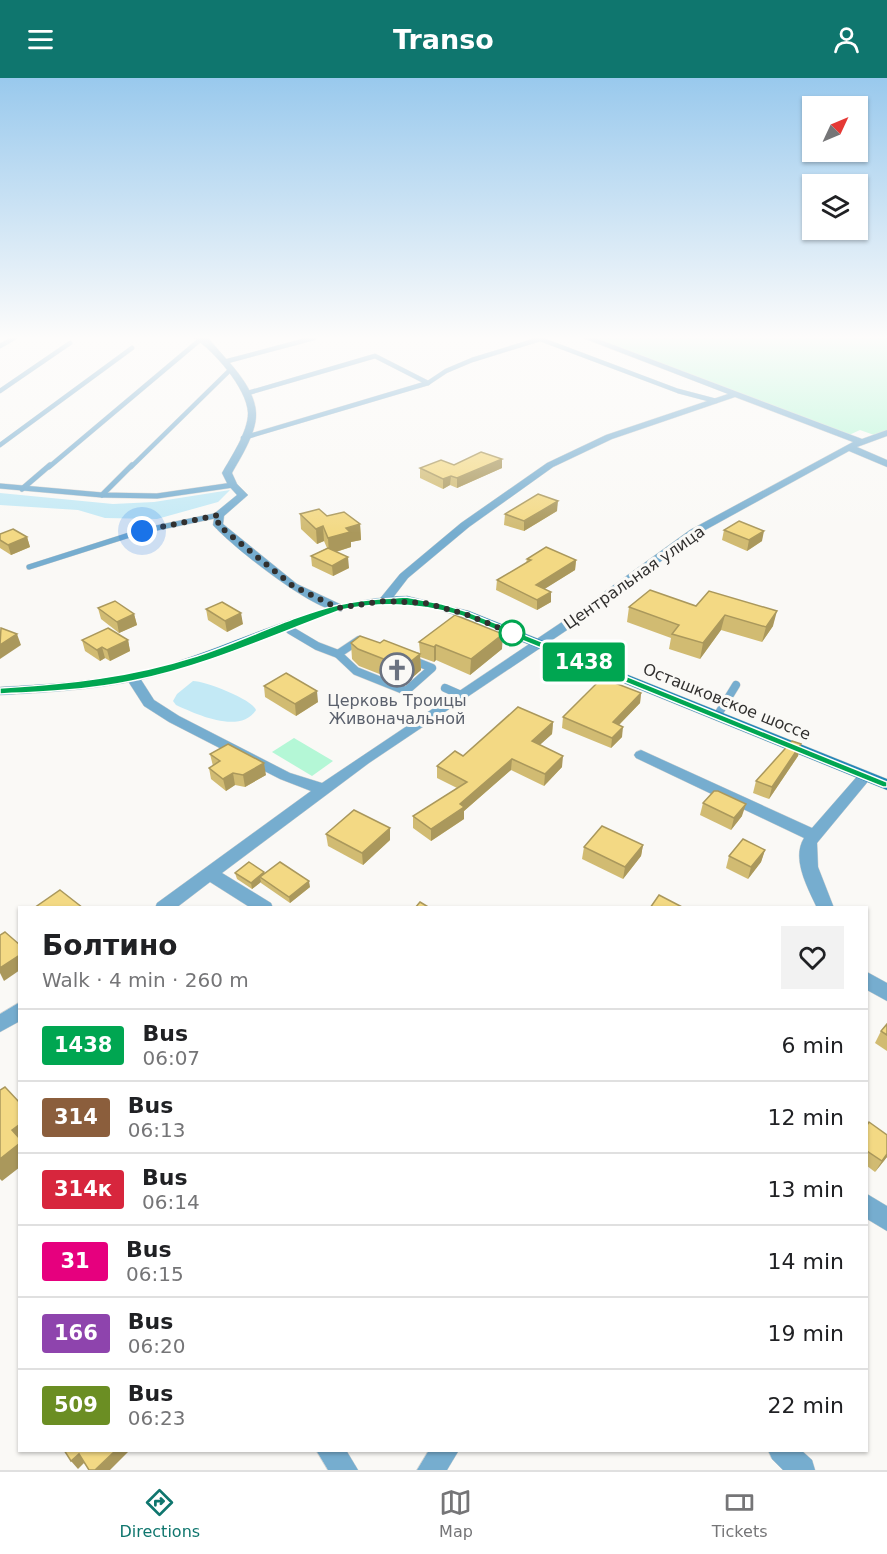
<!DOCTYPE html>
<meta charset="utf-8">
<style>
:root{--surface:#fff;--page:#f2f2f2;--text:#202124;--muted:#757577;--line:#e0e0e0;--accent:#0f766e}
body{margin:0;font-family:"DejaVu Sans",sans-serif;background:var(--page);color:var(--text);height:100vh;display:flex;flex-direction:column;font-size:22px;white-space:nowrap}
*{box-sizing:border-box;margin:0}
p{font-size:20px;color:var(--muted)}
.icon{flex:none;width:33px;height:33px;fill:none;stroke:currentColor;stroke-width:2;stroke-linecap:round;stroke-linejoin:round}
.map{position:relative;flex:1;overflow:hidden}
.sheet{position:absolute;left:18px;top:828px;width:850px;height:546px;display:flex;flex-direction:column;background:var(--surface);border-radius:0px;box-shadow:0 2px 4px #0004}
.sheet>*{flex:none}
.badge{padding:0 12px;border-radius:4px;font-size:21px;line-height:39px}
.needle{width:39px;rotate:46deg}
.controls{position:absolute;left:802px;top:18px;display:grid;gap:12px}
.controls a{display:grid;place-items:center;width:66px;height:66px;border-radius:0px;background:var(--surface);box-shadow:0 2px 4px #0004;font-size:30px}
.you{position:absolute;width:30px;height:30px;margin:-15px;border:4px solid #fff;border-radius:50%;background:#1a73e8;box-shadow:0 0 0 9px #1a73e833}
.map>.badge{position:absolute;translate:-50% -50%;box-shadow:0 0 0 3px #fff}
.round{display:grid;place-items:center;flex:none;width:63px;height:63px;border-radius:0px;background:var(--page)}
.overview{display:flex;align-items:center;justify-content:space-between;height:102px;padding:0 24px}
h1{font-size:28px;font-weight:700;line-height:45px}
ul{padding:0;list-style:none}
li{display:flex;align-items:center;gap:18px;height:72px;padding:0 24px;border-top:2px solid var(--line)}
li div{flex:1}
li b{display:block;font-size:22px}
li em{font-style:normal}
li .badge{min-width:66px;font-weight:700;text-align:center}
header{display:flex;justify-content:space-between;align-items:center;height:78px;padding:0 24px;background:var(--accent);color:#fff;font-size:27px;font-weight:700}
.tab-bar{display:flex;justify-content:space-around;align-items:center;height:84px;border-top:2px solid var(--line);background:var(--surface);font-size:16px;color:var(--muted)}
.tab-bar a{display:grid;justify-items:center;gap:3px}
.tab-bar .current{color:var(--accent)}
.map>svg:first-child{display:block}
</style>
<header><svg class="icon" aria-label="menu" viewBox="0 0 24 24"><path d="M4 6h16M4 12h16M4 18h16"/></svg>Transo<svg class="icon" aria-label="person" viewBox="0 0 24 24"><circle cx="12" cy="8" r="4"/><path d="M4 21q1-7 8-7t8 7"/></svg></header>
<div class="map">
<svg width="887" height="1392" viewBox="0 0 887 1392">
<rect width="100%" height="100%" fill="#faf9f6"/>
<g fill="#b4f7d6">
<path d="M586 260H887V352L874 357 860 352 849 357Z"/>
<path d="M294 660 333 683 312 698 272 674Z"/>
</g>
<g fill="#c3e9f5">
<path d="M230 412 218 424 157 441 105 440 78 432 0 427V415L113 426 154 424Z"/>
<path d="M193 603C205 603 252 621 256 632 240 657 196 636 176 627L173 623 177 616Z"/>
</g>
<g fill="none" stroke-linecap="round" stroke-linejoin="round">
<defs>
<g id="lane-far2">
<path d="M0 268 14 260"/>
<path d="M224 284 314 260"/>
<path d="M428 305 446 293 472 282 540 261 678 313 716 323"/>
<path d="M0 313 70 265"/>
<path d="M243 360 428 305 375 278 248 315"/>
<path d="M0 367 132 270"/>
<path d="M49 389 201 261"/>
<path d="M131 389 229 293"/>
</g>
<g id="lane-far1">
<path d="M0 408 102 417 157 418 233 407"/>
<path d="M22 411 50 387"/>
<path d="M102 417 132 387"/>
<path d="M29 489 142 453 219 437"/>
<path d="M285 549 293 553"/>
</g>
<g id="lane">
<path d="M290 552 317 568 338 576 356 593 406 613 432 590 412 582"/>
<path d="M338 576 359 562"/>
<path d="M445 610 461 617"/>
<path d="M717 638 736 607"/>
</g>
<g id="street">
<path d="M194 260 209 261C225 281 255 307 256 335 257 354 241 379 232 395L237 406 248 417 224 438 223 446 297 506 342 527V533C319 538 229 466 213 447L215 435 237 417 228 407 222 395C231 379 248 354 248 335 247 310 213 272 194 260Z"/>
<path d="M583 260H595L862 361 887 352V358L857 369 887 382V389L849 373 698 456 576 546 369 685 222 795 271 825 273 830H251L210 804 176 830H155L157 825 311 713 280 701 169 644 144 628 126 600 128 597H138L154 622 179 638 290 695 322 705 568 540 690 452 853 364 735 319 612 361 553 389 469 449 408 500 388 526H380L378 523 400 496 461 445 547 385 606 357 728 316Z"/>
<path d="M641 672 812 750 860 695H870L873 698 870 701 817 765 818 789 834 830H817C808 810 791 781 804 760L636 680 634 677 636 674Z"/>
<path d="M867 894 887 905V923L867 912Z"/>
<path d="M20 924V943L0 954V936Z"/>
<path d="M867 1116 887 1128V1153L867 1141Z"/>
<path d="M316 1372H346L358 1392H328Z"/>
<path d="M429 1372H459L447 1392H417Z"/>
<path d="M768 1372H801L812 1382 815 1392H783L772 1381Z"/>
</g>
<path id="secondary" d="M407 518 469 533 887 701V712L461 539C443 533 426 527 407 526 322 520 243 574 163 596 110 611 55 614 0 617V609C59 606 119 602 176 584 253 559 324 520 407 518Z"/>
</defs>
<use href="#lane-far2" stroke="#d6d5d2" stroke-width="5"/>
<use href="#lane-far1" stroke="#d6d5d2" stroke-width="6"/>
<use href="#lane" stroke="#d6d5d2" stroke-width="9"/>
<use href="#street" stroke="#d6d5d2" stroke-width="1"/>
<use href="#secondary" stroke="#d6d5d2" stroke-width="1"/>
<use href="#lane-far2" stroke="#76adcf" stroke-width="4.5"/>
<use href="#lane-far1" stroke="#76adcf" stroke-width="5"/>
<use href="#lane" stroke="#76adcf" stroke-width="8"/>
<use href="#street" fill="#76adcf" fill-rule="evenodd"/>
<use href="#secondary" fill="#2487b8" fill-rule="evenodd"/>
</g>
<g fill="#d1bb72">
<path d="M454 387 502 390 457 410 450 407 443 411 420 400V390Z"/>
<path d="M557 433 524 453 504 447 505 436Z"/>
<path d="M300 436 327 438 360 446 361 462 351 464V469L336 474 349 490 333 498 312 488 311 478 327 470 324 463 317 466 301 451Z"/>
<path d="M724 452 762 463 747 473 722 462Z"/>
<path d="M0 456 27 459 30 469 11 477 0 470Z"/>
<path d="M527 481 576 482 575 492 544 511 551 524 537 532 496 512 497 502 526 485Z"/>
<path d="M696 528 773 548 762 564 721 552 700 581 669 571 671 560 627 544 629 529Z"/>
<path d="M98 530 134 536 137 547 119 555 101 541Z"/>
<path d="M206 531 243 546 227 554 208 542Z"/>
<path d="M82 562H128L130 573 110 583 105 580 100 583 85 573Z"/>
<path d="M419 564 502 571 470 597 436 582 434 584 420 579 421 592 405 606 359 588 352 581 351 565H380L420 575Z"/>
<path d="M264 608 318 624 296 638 265 619Z"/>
<path d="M641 615 640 625 619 647 622 659 611 670 562 650 563 639Z"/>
<path d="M553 644 552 656 539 667 562 689 544 708 511 692 464 733V741L431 763 413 750V738L457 710 437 700V688Z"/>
<path d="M801 666 798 678 769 721 753 715 756 703Z"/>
<path d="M210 676 266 697 245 709 235 707 226 713 211 701 209 690 213 688Z"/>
<path d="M703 725 742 738 731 752 700 737Z"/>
<path d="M326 756 390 762 363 787 328 768Z"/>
<path d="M643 767 641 778 623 801 582 781 584 769Z"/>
<path d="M765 772 761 784 748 801 726 790 729 778Z"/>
<path d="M235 795 265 796 310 809 290 825 261 805V804L252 811 237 801Z"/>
<path d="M887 946V973L875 965 881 953Z"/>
<path d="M867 1047 887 1079 875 1094 867 1088Z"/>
</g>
<g fill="#aa985c">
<path d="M502 381V390L457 410V400Z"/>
<path d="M451 398 450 407 443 411V401Z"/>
<path d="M558 423 557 433 524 453V443Z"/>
<path d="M360 446 361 462 351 464V469L329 476 328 460 346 450Z"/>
<path d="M323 448 324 463 317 466 316 451Z"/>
<path d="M764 453 762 463 747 473 749 462Z"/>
<path d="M27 459 30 469 11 477 8 467Z"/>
<path d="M348 479 349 490 333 498 332 488Z"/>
<path d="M576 482 575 492 535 517 536 507Z"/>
<path d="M551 514V524L537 532V522Z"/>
<path d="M777 533 773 548 762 564 766 549Z"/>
<path d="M241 535 243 546 227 554 225 543Z"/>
<path d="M134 536 137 547 119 555 117 544Z"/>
<path d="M725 537 721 552 700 581 703 565Z"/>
<path d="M17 556 21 567 0 581V567Z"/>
<path d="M503 556 502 571 470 597 471 581Z"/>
<path d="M128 562 130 573 110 583 107 572Z"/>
<path d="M436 567V582L434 584V569Z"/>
<path d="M102 569 105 580 100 583 97 572Z"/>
<path d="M420 576 421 592 405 606 404 589Z"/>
<path d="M317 613 318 624 296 638 295 626Z"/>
<path d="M641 615 640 625 611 655 613 644Z"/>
<path d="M553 644 552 656 531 675 532 663Z"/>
<path d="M623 649 622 659 611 670 612 660Z"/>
<path d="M801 666 798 678 769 721 772 709Z"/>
<path d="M563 678 562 689 544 708 545 696Z"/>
<path d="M512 681 511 692 464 733V741L431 763V751Z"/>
<path d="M264 685 266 697 245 709 243 697Z"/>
<path d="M233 695 235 707 226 713 223 701Z"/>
<path d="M746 726 742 738 731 752 734 740Z"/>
<path d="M390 750V762L363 787 362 775Z"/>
<path d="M643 767 641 778 623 801 625 789Z"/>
<path d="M765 772 761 784 748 801 751 789Z"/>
<path d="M264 794 265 800 260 799 261 804 252 811 251 805Z"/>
<path d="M309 803 310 809 290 825 289 819Z"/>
<path d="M20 877V892L4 903 0 895V890Z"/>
<path d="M20 1046V1089L2 1103 0 1101V1081L12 1052Z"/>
<path d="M887 1076V1079L875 1094 882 1083Z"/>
<path d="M116 1372H130L110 1392H95Z"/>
<path d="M79 1376 85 1384 78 1391 71 1383Z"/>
</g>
<g fill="#f3d984" stroke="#aa985c" stroke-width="1.5">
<path d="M481 374 502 381 457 400 451 398 443 401 420 390 441 382 454 387Z"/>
<path d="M538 416 558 423 524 443 505 436Z"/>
<path d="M319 431 327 438 344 434 360 446 346 450 350 454 328 460 323 448 316 451 300 436Z"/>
<path d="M739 443 764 453 749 462 724 452Z"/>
<path d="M13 451 27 459 8 467 0 462V456Z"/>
<path d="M546 469 576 482 536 507 551 514 537 522 497 502 531 482 527 481Z"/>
<path d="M328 470 348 479 332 488 311 478Z"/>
<path d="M650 512 696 528 709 513 777 533 766 549 725 537 703 565 672 556 679 547 629 529Z"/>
<path d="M115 523 134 536 117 544 98 530Z"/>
<path d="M222 524 241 535 225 543 206 531Z"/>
<path d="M455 537 503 556 471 581 436 567 434 569 419 564Z"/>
<path d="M1 550 17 556 0 567Z"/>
<path d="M108 550 128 562 107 572 102 569 97 572 82 562Z"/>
<path d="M360 558 380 565 384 562 420 576 404 589 358 571 351 565Z"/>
<path d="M286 595 317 613 295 626 264 608Z"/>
<path d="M602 600 641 615 613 644 623 649 612 660 563 639Z"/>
<path d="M518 629 553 644 532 663 563 678 545 696 512 681 460 726 464 729 431 751 413 738 467 704 437 688 455 673 463 678Z"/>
<path d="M792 663 801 666 772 709 756 703Z"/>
<path d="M228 666 264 685 243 697 233 695 223 701 209 690 220 683 210 676Z"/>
<path d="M714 713H718L746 726 734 740 703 725Z"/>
<path d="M354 732 390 750 362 775 326 756Z"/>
<path d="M602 748 643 767 625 789 584 769Z"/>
<path d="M743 761 765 772 751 789 729 778Z"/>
<path d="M249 784 264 794 251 805 235 795Z"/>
<path d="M280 784 309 803 289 819 260 799Z"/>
<path d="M60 812 83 830H34Z"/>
<path d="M659 817 684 830H650Z"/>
<path d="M420 824 430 830H415Z"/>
<path d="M5 854 20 867V877L0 890V857Z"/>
<path d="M887 946V957L881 953Z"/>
<path d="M5 1009 20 1025V1046L12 1052 20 1061V1065L0 1081V1012Z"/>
<path d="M869 1044 887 1057V1076L882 1083 867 1073V1047Z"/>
<path d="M64 1372H116L95 1392H89L79 1376 71 1383Z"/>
</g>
<linearGradient id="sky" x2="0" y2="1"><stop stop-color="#99c9ed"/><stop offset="0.57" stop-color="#fdfcfb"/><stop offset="1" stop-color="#fdfcfb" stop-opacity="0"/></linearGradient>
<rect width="887" height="455" fill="url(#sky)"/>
<path fill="#00a651" stroke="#fff" stroke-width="1.5" d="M406 519 442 526 468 534 887 704V709H883L462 538C421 525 383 523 341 532 273 557 204 589 132 603 89 612 44 614 0 616V610C69 606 131 599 197 578 244 563 291 538 338 527 361 521 383 521 406 519Z"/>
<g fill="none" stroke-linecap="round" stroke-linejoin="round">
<path stroke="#31302f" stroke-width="6" stroke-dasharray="0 10.8" d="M142 453 219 437 218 447 293 508 338 530 384 523 425 525 465 536 512 555"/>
</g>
<defs>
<symbol id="church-ring" viewBox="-11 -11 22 22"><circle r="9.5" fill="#faf9f6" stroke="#6b7280" stroke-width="1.5"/><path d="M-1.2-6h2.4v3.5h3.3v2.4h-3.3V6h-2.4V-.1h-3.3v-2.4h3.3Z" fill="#6b7280"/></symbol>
</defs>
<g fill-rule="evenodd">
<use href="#church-ring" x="378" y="573" width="38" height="38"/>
</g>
<circle fill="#fff" stroke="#00a651" stroke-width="3" cx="512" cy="555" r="12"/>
<g text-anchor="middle" stroke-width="6" stroke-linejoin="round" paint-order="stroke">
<g font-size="16" fill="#31302f" stroke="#faf9f6">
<text transform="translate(634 499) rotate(-35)" y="6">Центральная улица</text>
<text transform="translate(727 623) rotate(22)" y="6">Осташковское шоссе</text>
</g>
<g font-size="16" fill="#5b616d" stroke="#faf9f6">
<text x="397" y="628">Церковь Троицы<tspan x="397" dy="18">Живоначальной</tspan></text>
</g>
</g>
</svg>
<div class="controls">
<a><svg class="needle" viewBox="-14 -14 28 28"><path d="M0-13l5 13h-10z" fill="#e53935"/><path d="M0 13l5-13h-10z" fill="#757577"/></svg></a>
<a><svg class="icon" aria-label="layers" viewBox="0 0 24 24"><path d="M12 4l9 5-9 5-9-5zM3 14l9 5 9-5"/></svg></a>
</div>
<div class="you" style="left:142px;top:453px"></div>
<b class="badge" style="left:584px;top:584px;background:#00a651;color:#fff">1438</b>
<section class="sheet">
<div class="overview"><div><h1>Болтино</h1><p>Walk · 4 min · 260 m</p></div><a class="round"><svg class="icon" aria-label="heart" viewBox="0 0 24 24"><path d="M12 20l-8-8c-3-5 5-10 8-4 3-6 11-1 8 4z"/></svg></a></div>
<ul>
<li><span class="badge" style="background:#00a651;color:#fff">1438</span><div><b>Bus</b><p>06:07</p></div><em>6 min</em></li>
<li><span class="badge" style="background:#8b5e3c;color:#fff">314</span><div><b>Bus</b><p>06:13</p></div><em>12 min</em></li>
<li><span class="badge" style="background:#d7263d;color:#fff">314к</span><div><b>Bus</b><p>06:14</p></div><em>13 min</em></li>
<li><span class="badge" style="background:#e6007e;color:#fff">31</span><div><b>Bus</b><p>06:15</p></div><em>14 min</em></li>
<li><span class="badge" style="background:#8e44ad;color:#fff">166</span><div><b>Bus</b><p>06:20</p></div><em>19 min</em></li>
<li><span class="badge" style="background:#6b8e23;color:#fff">509</span><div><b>Bus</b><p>06:23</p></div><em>22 min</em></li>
</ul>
</section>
</div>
<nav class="tab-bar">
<a class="current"><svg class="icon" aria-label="directions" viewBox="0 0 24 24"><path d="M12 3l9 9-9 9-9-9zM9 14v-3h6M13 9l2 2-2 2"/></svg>Directions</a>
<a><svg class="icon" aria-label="map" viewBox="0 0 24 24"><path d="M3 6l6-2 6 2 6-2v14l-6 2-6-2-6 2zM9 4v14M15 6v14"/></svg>Map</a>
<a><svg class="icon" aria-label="tickets" viewBox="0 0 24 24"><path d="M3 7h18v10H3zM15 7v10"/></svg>Tickets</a>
</nav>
